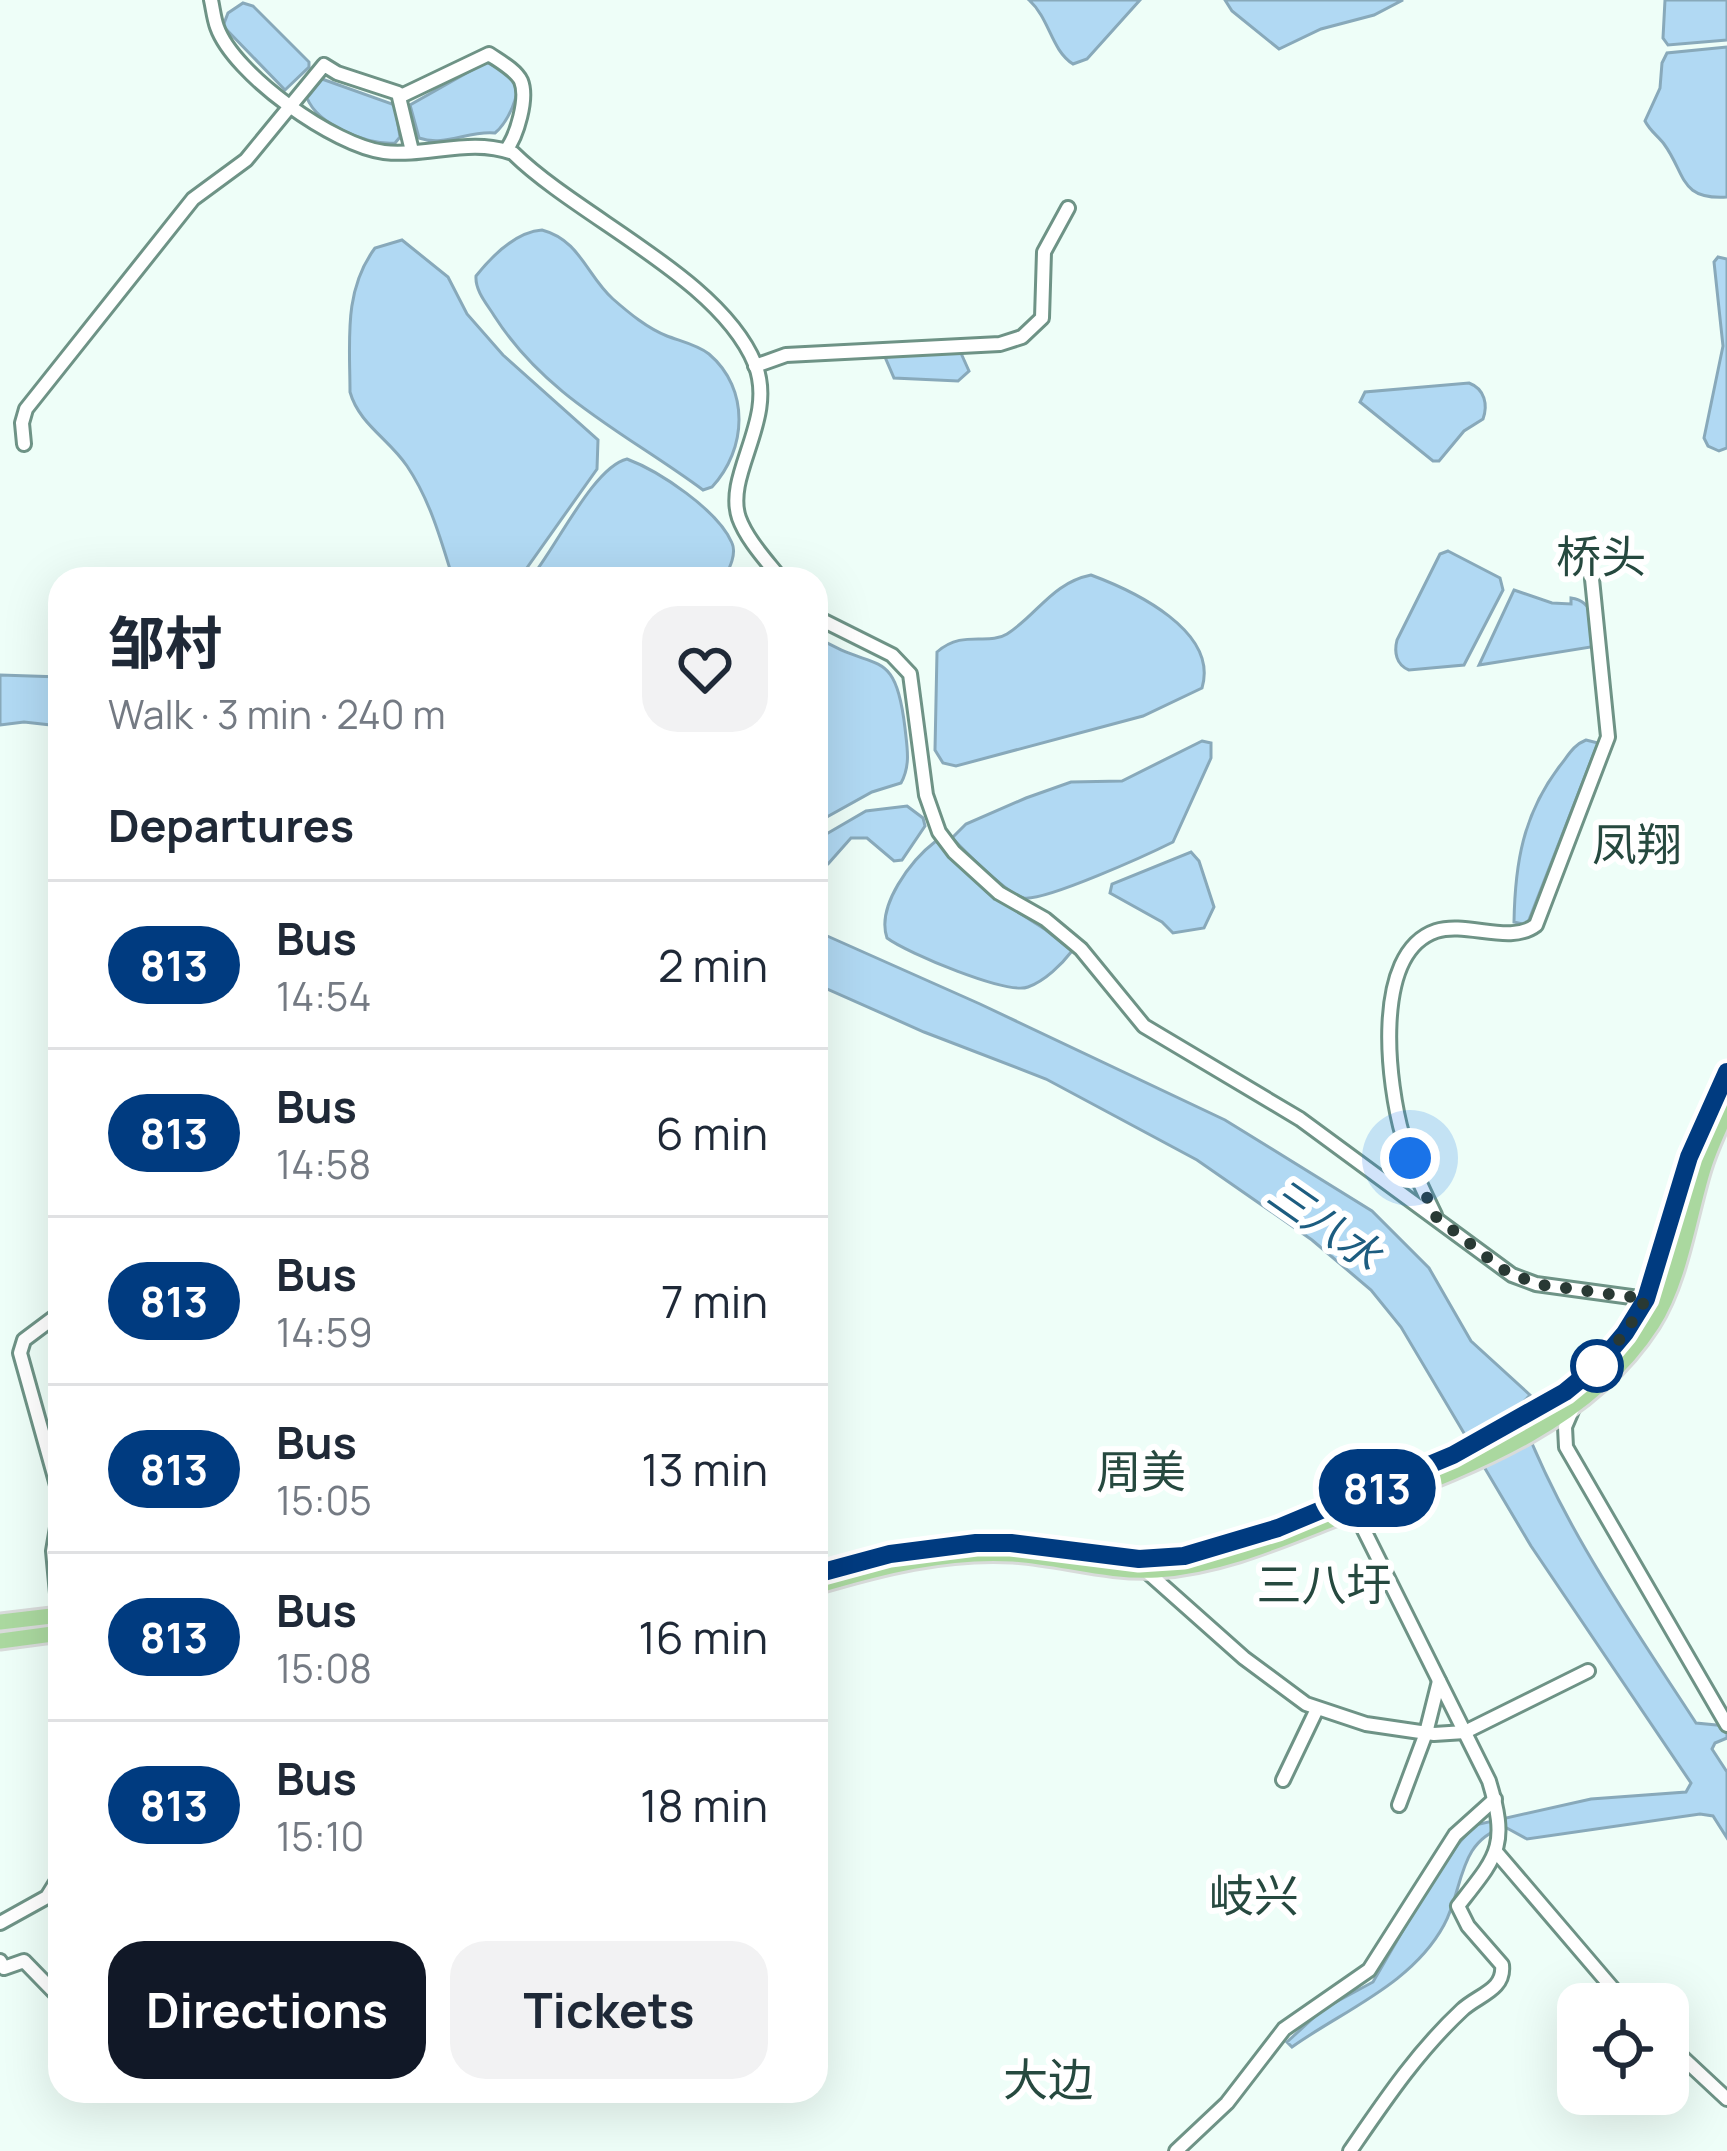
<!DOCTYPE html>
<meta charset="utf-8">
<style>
:root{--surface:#fff;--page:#f2f2f3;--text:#1f2937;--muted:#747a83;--line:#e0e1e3;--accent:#111827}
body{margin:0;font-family:Manrope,"Noto Sans SC",sans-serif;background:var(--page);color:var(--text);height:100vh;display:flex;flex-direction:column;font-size:45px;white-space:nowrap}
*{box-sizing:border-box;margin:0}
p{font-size:39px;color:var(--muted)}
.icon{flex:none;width:66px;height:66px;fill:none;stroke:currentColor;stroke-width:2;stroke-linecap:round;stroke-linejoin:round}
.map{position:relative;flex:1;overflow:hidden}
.panel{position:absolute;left:48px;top:567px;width:780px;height:1536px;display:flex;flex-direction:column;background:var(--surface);border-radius:36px;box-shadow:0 12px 48px #0002}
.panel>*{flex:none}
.badge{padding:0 24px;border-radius:39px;font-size:42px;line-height:78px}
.controls{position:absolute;left:1557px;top:1983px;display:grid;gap:24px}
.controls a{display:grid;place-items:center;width:132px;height:132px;border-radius:24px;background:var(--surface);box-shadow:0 12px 48px #0002;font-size:60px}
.you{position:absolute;width:60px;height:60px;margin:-30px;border:9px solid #fff;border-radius:50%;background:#1a73e8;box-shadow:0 0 0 18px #1a73e833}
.map>.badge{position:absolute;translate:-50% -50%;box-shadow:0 0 0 6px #fff}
h2{padding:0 60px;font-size:45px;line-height:108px}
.round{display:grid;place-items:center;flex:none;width:126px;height:126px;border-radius:36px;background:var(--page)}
.summary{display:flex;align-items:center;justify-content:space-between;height:204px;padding:0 60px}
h1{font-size:57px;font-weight:700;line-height:90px}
.cta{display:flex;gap:24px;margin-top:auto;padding:24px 60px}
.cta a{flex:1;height:138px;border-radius:36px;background:var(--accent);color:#fff;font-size:48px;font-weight:700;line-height:138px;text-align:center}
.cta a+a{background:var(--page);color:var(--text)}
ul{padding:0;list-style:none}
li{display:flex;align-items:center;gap:36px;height:168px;padding:0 60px;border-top:3px solid var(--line)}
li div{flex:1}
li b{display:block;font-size:45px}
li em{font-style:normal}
li .badge{min-width:132px;font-weight:700;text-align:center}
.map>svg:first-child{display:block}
</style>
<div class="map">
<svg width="1727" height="2151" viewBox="0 0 1727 2151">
<rect width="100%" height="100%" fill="#eefef8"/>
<g fill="#b1d9f3" stroke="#88a9ba" stroke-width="3">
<path d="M1029 0H1140L1087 59 1073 64C1051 50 1050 19 1029 0Z"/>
<path d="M1225 0H1403L1374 15 1321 29 1279 49 1232 11Z"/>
<path d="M1665 0H1727V40L1668 45 1663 38Z"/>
<path d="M243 3 253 6 309 62V67L285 90 223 26 228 13Z"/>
<path d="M1727 47V197C1679 200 1686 174 1664 144 1658 136 1650 131 1645 121L1660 88 1662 63 1667 53Z"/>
<path d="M486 62C493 66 509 71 514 77 524 92 506 124 495 133 469 130 445 147 419 138L410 105Z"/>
<path d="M322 79 395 105 400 137 395 143C367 145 318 125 307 98Z"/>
<path d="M542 230C580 240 587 276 613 299 629 313 647 328 667 336 680 341 698 345 709 354 750 389 747 449 712 487L703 490C629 435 547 398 495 317 487 304 475 291 476 276 492 256 515 232 542 230Z"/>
<path d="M402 240 448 277 467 314 503 355 598 440 597 469 519 579H453C441 540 430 500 407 466 389 439 359 424 350 392 350 342 343 291 375 248Z"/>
<path d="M1718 257 1727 259V448L1719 451 1708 446 1704 438 1723 346 1714 262Z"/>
<path d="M960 351 969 371 958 381 894 378 885 357Z"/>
<path d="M1469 383C1485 389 1488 405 1483 419L1464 431 1439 461H1433L1360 402 1365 392Z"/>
<path d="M627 459C659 471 718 510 732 543 737 554 729 569 724 579H530C555 550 593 467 627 459Z"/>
<path d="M1448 551 1500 578 1503 590 1464 665 1409 670C1396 665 1394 652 1397 640L1440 554Z"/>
<path d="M1091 575C1134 591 1219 631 1202 688L1143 716 956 766 943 763 935 750 937 652C963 629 988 646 1007 634 1038 614 1052 583 1091 575Z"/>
<path d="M1514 590 1552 603 1571 604V598C1594 601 1598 627 1591 647L1479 665Z"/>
<path d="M816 636C874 675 895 642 905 728 907 747 911 765 901 783L872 792 816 823Z"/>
<path d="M0 675 60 677V726L24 722 0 725Z"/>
<path d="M1586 740 1598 743 1527 925 1514 922C1515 863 1523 815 1559 767 1568 756 1573 745 1586 740Z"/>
<path d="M1202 741 1211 743V758L1173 842C1149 854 1046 901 1024 898 1007 895 965 851 952 838L966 824 1026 798 1071 782 1122 781Z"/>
<path d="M907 806 923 818 925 826 902 860 894 861 867 838H851L828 864 816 869V840L866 811Z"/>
<path d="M936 841 987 892 1046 930 1072 951C1062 964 1045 981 1028 987 1007 995 907 953 887 938 876 906 911 860 936 841Z"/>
<path d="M1191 852 1199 861 1214 907 1204 928 1173 933 1162 922 1110 893 1112 884Z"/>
<path d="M816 931 980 1004 1225 1120 1372 1211 1429 1268 1471 1341 1530 1395 1518 1408C1559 1521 1631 1623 1696 1723L1727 1726V1738L1715 1743 1712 1749 1727 1772V1838L1713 1816 1700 1814 1527 1839 1505 1827C1457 1841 1464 1889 1444 1925 1412 1984 1344 2010 1292 2047L1287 2042 1323 2009 1373 1982 1420 1901 1458 1844 1475 1825 1591 1799 1686 1792 1691 1783 1531 1546 1401 1327 1371 1290 1312 1240 1197 1160 1046 1079 924 1032 816 984Z"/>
</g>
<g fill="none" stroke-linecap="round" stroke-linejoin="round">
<defs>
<g id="minor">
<path d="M211 0C213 9 214 19 217 27 234 75 335 146 384 152 428 157 470 137 513 153 579 218 720 278 755 364 777 420 724 474 739 518 747 540 767 561 781 579"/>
<path d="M401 96 489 54C499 61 516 70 521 81 528 98 517 136 506 150"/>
<path d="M755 366 786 355 1000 344 1022 337 1042 318 1044 252 1068 208"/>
<path d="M24 444 22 423 26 409 193 199 246 160 324 65 337 73 398 93 412 151"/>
<path d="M816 617 892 655 910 674 926 795 939 832 954 852 999 893 1045 919 1081 949 1144 1026 1300 1119 1512 1275 1536 1284 1646 1299"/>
<path d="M1435 1215C1423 1190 1410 1164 1403 1137 1388 1086 1371 953 1436 931 1467 921 1510 945 1536 925L1608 737 1592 579"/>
<path d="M60 1313 24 1340 20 1353 60 1496"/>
<path d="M1574 1406 1565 1427 1566 1447 1727 1725"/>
<path d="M1145 1570 1244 1658 1306 1704 1366 1724 1434 1734 1465 1732 1588 1671"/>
<path d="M59 1615 53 1551 60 1510"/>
<path d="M1283 1780 1317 1709"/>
<path d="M1399 1805 1426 1733 1439 1681"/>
<path d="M1497 1853 1626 2004"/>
<path d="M0 1923 47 1897 60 1876"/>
<path d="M0 1961 4 1968 24 1961 60 1998"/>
<path d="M1668 2044 1727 2099"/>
<path d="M1176 2151 1227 2103 1284 2029 1369 1970 1455 1835 1495 1799"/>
<path d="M1350 2151C1385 2100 1417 2052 1462 2010 1478 1995 1505 1990 1502 1965L1468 1926 1458 1906C1497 1856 1509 1847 1489 1781L1354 1510"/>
</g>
<g id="major">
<path d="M816 1575 890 1554 976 1543 1041 1546 1139 1559 1185 1555 1278 1528 1453 1455 1565 1392 1599 1364 1625 1333 1646 1299 1689 1157 1727 1072"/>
<path d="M816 1586C880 1567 945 1550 1013 1554 1061 1557 1108 1573 1157 1570 1221 1566 1281 1539 1340 1516 1453 1472 1583 1431 1652 1324 1680 1280 1688 1218 1703 1169 1709 1148 1719 1129 1727 1110"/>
<path d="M0 1622 60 1615"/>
<path d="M0 1641 60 1633"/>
</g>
</defs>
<use href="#minor" stroke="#6e9386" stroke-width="18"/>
<use href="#major" stroke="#d8dbda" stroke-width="21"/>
<use href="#minor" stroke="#fff" stroke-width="12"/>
<use href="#major" stroke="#aad89f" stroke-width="15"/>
</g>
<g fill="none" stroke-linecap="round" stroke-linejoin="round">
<defs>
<path id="line" d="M816 1574 890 1554 976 1543H1011L1139 1559 1184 1556 1278 1528 1453 1455 1565 1392 1599 1364 1625 1333 1646 1299 1689 1157 1727 1072"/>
</defs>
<use href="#line" stroke="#fff" stroke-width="27"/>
<use href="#line" stroke="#003b80" stroke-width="18"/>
<path stroke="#293934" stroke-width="12" stroke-dasharray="0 21.6" d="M1410 1158 1435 1216 1502 1269 1536 1284 1646 1299 1625 1333 1597 1366"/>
</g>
<circle fill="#fff" stroke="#003b80" stroke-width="6" cx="1597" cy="1366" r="24"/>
<g text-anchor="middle" stroke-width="12" stroke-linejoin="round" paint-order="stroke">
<g font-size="42" font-style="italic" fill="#1d5d80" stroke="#fff">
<text transform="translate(1325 1224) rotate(35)" y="15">三八水</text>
</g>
<g font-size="45" fill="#26493f" stroke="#fff">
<text x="1601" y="573">桥头</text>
<text x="1637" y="861">凤翔</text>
<text x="1141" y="1488">周美</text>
<text x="1324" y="1601">三八圩</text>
<text x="1254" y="1912">岐兴</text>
<text x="1048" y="2096">大边</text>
</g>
</g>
</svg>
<div class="controls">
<a><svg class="icon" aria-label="locate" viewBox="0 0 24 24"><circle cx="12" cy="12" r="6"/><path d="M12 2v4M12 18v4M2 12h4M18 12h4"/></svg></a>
</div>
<div class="you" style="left:1410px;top:1158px"></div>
<b class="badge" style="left:1377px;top:1488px;background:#003b80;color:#fff">813</b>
<section class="panel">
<div class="summary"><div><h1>邹村</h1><p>Walk · 3 min · 240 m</p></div><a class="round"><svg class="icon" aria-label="heart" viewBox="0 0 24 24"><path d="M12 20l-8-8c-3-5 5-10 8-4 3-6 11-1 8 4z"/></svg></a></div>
<h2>Departures</h2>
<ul>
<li><span class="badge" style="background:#003b80;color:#fff">813</span><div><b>Bus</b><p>14:54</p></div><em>2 min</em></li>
<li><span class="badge" style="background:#003b80;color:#fff">813</span><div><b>Bus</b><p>14:58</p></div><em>6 min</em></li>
<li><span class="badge" style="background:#003b80;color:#fff">813</span><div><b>Bus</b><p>14:59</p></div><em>7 min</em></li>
<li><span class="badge" style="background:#003b80;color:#fff">813</span><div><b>Bus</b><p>15:05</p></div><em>13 min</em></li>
<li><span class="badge" style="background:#003b80;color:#fff">813</span><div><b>Bus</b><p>15:08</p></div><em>16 min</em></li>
<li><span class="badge" style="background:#003b80;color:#fff">813</span><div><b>Bus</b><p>15:10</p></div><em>18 min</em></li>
</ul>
<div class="cta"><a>Directions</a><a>Tickets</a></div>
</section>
</div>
